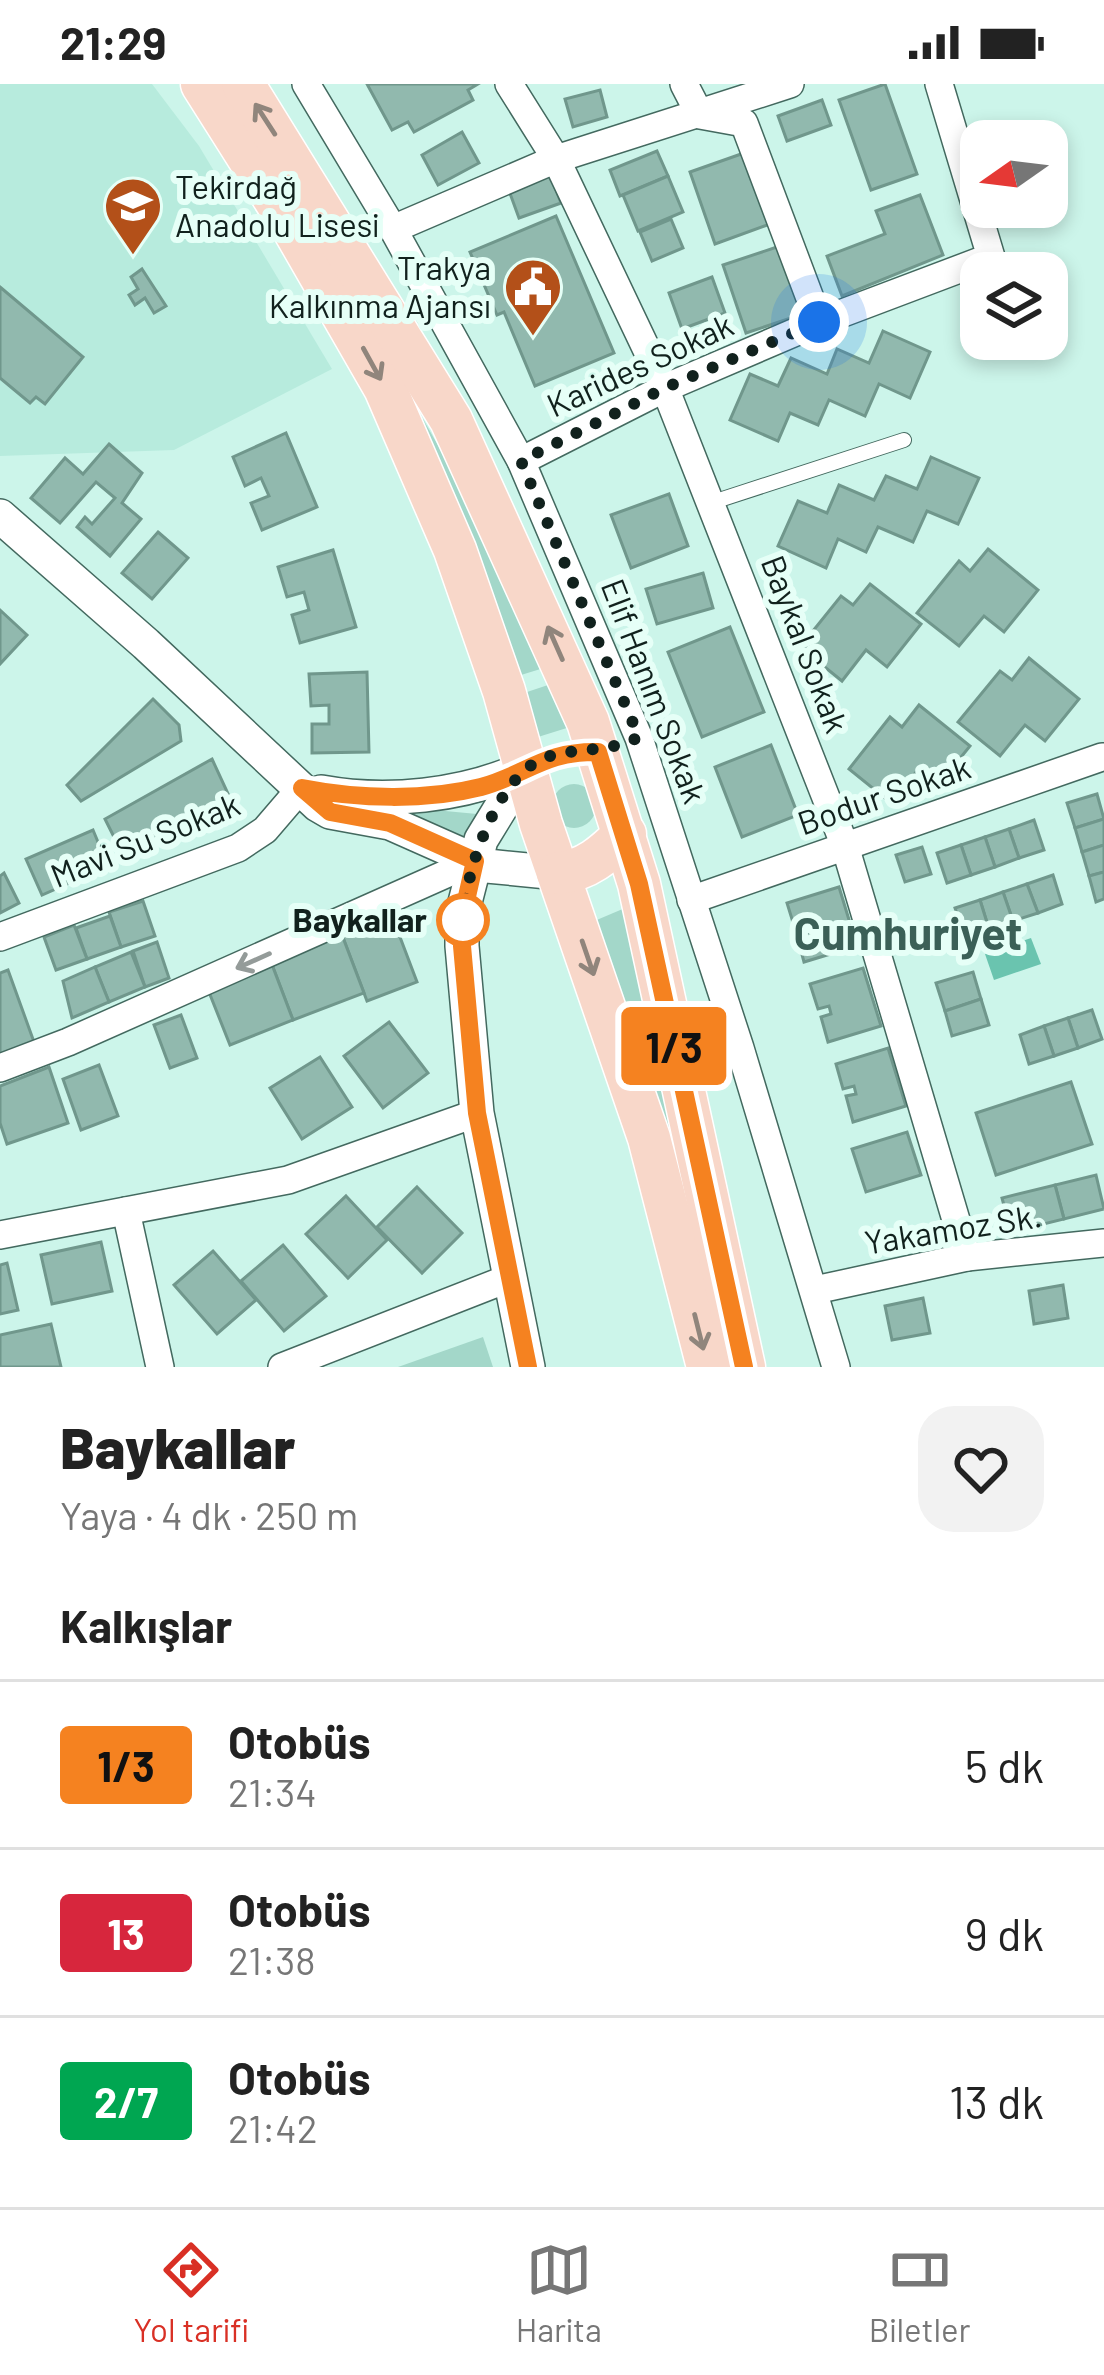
<!DOCTYPE html>
<html lang="tr">
<meta charset="utf-8">
<style>
:root{--surface:#fff;--page:#f2f2f2;--text:#222;--muted:#767676;--line:#e0e0e0;--accent:#d93025}
body{margin:0;font-family:Barlow,sans-serif;background:var(--page);color:var(--text);height:100vh;display:flex;flex-direction:column;font-size:45px;white-space:nowrap}
*{box-sizing:border-box;margin:0}
p{font-size:39px;color:var(--muted)}
.icon{flex:none;width:66px;height:66px;fill:none;stroke:currentColor;stroke-width:2;stroke-linecap:round;stroke-linejoin:round}
.map{position:relative;height:1283px;overflow:hidden}
.sheet{display:flex;flex-direction:column;background:var(--surface);flex:1}
.sheet>*{flex:none}
.badge{padding:0 24px;border-radius:9px;font-size:42px;line-height:78px}
.needle{width:78px;rotate:256deg}
.controls{position:absolute;left:960px;top:36px;display:grid;gap:24px}
.controls a{display:grid;place-items:center;width:108px;height:108px;border-radius:24px;background:var(--surface);box-shadow:0 6px 18px #0003;font-size:60px}
.you{position:absolute;width:60px;height:60px;margin:-30px;border:9px solid #fff;border-radius:50%;background:#1a73e8;box-shadow:0 0 0 18px #1a73e833}
.map>.badge{position:absolute;translate:-50% -50%;box-shadow:0 0 0 6px #fff}
h2{padding:0 60px;font-size:45px;line-height:108px}
.round{display:grid;place-items:center;flex:none;width:126px;height:126px;border-radius:36px;background:var(--page)}
.head{display:flex;align-items:center;justify-content:space-between;height:204px;padding:0 60px}
h1{font-size:57px;font-weight:800;line-height:90px}
ul{padding:0;list-style:none}
li{display:flex;align-items:center;gap:36px;height:168px;padding:0 60px;border-top:3px solid var(--line)}
li div{flex:1}
li b{display:block;font-size:45px}
li em{font-style:normal}
li .badge{min-width:132px;font-weight:700;text-align:center}
.status{display:flex;justify-content:space-between;align-items:center;height:84px;padding:0 60px;background:var(--surface);direction:ltr}
.status svg{height:33px;fill:currentColor}
.dock{display:flex;justify-content:space-around;align-items:center;height:168px;border-top:3px solid var(--line);background:var(--surface);font-size:33px;color:var(--muted)}
.dock a{display:grid;justify-items:center;gap:6px}
.dock .selected{color:var(--accent)}
.map>svg:first-child{display:block}
</style>
<div class="status"><b>21:29</b><svg viewBox="0 0 49 12"><path d="M0 12V9h3v3zM5 12V6h3v6zM10 12V3h3v9zM15 12V0h3v12zM26 1h20v11H26zM47 4h2v5h-2z"/></svg></div>
<div class="map">
<svg width="1104" height="1283" viewBox="0 0 1104 1283">
<rect width="100%" height="100%" fill="#ccf5ea"/>
<path fill="#b7ebdd" d="M0 0H152L199 62 332 285 174 366 0 372Z"/>
<g fill="#a3d7c9">
<path d="M423 335 465 409 547 583 508 595 411 342Z"/>
<path d="M554 599 570 643 538 653 521 610Z"/>
<circle cx="574" cy="722" r="22"/>
<path d="M403 723 477 730 464 754 400 732Z"/>
<path d="M625 824 683 1080 673 1081 592 838Z"/>
<path d="M483 1253 493 1283H398Z"/>
</g>
<path fill="#6ac4af" d="M1031 854 1041 880 994 896 985 870Z"/>
<g fill="#91b9ae" stroke="#70978c" stroke-width="3">
<path d="M367 0H478L468 6 473 16 414 48 408 38 392 46Z"/>
<path d="M885 0 917 90 871 106 839 16Z"/>
<path d="M600 6 607 33 573 43 565 15Z"/>
<path d="M822 16 831 41 787 57 778 32Z"/>
<path d="M462 48 479 79 438 101 422 71Z"/>
<path d="M657 67 668 92 620 112 610 86Z"/>
<path d="M744 69 770 140 715 160 690 88Z"/>
<path d="M549 88 561 119 519 134 508 104Z"/>
<path d="M668 92 683 128 638 147 623 111Z"/>
<path d="M920 111 943 171 842 212 827 172 885 150 876 127Z"/>
<path d="M556 132 614 269 535 302 504 228 497 231 470 168Z"/>
<path d="M671 135 683 164 652 177 640 148Z"/>
<path d="M780 162 803 230 746 249 723 181Z"/>
<path d="M142 185 166 222 154 229 145 214 135 221 129 211 138 205 131 193Z"/>
<path d="M712 193 725 229 682 245 669 209Z"/>
<path d="M0 203 83 273 45 320 36 313 30 319 0 294Z"/>
<path d="M883 247 930 268 910 314 879 300 865 332 829 316 818 341 790 329 778 357 730 336 750 290 778 302 791 274 827 290 837 265 869 279Z"/>
<path d="M286 349 317 423 262 446 251 419 269 412 261 394 245 402 233 373Z"/>
<path d="M109 360 142 389 122 419 141 435 110 472 77 443 85 433 92 440 115 414 96 398 60 439 31 414 65 374 83 390Z"/>
<path d="M931 373 979 394 958 440 927 427 913 458 878 443 866 468 838 455 826 484 778 462 798 417 827 429 839 401 874 416 886 392 917 405Z"/>
<path d="M669 410 688 462 631 484 611 431Z"/>
<path d="M158 448 188 474 152 515 122 489Z"/>
<path d="M988 465 1038 506 1004 548 984 532 959 562 917 529 959 477 970 487Z"/>
<path d="M333 466 356 543 300 559 292 531 309 526 304 508 287 513 278 483Z"/>
<path d="M703 489 713 524 657 540 646 505Z"/>
<path d="M870 500 921 540 887 583 866 566 842 597 800 563 841 512 853 521Z"/>
<path d="M0 526 27 551 0 580Z"/>
<path d="M730 543 764 628 702 653 668 568Z"/>
<path d="M1029 574 1079 615 1045 657 1025 641 1000 672 958 638 1000 587 1012 596Z"/>
<path d="M367 588 369 668 312 669V640H329V621L311 622 309 590Z"/>
<path d="M153 615 179 641 181 657 81 717 67 701Z"/>
<path d="M919 621 970 662 936 704 916 688 891 719 849 685 890 633 902 643Z"/>
<path d="M771 661 798 731 742 753 715 683Z"/>
<path d="M212 675 236 727 124 773 105 735Z"/>
<path d="M1097 710 1104 735 1075 744 1067 719Z"/>
<path d="M1104 735V761L1082 768 1075 744Z"/>
<path d="M1034 736 1044 766 1019 774 1009 745Z"/>
<path d="M1009 745 1019 774 995 783 985 753Z"/>
<path d="M93 746 108 782 42 811 26 775Z"/>
<path d="M985 753 995 783 971 791 961 761Z"/>
<path d="M961 761 971 791 947 799 937 769Z"/>
<path d="M1104 761V788L1089 792 1082 768Z"/>
<path d="M922 763 931 790 905 798 896 771Z"/>
<path d="M1104 788V815L1096 818 1089 792Z"/>
<path d="M4 789 19 819 0 829V792Z"/>
<path d="M1053 791 1062 820 1038 829 1027 800Z"/>
<path d="M1027 800 1038 829 1013 837 1003 808Z"/>
<path d="M839 803 857 862 804 878 797 852 807 849 805 842 795 845 787 819Z"/>
<path d="M1003 808 1013 837 989 845 980 816Z"/>
<path d="M980 816 989 845 965 854 955 824Z"/>
<path d="M143 817 155 852 121 863 109 828Z"/>
<path d="M110 832 121 863 87 875 76 844Z"/>
<path d="M392 832 417 898 367 917 342 851Z"/>
<path d="M74 841 87 875 56 886 44 853Z"/>
<path d="M342 851 364 909 293 936 271 878Z"/>
<path d="M157 858 169 894 145 903 133 867Z"/>
<path d="M131 868 145 903 109 918 95 883Z"/>
<path d="M271 878 293 936 230 961 207 903Z"/>
<path d="M95 883 109 918 72 934 63 897Z"/>
<path d="M863 884 881 942 828 958 821 933 831 930 829 922 818 925 810 900Z"/>
<path d="M8 886 34 958 0 970V889Z"/>
<path d="M973 888 981 915 945 927 936 899Z"/>
<path d="M981 915 989 941 952 952 945 927Z"/>
<path d="M1092 926 1102 955 1078 964 1068 934Z"/>
<path d="M181 931 197 974 170 984 154 941Z"/>
<path d="M1068 934 1078 964 1054 972 1044 942Z"/>
<path d="M389 938 428 989 383 1024 344 972Z"/>
<path d="M1044 942 1054 972 1029 980 1020 951Z"/>
<path d="M888 964 906 1022 853 1038 846 1012 856 1010 854 1002 843 1005 836 980Z"/>
<path d="M320 973 352 1023 302 1055 270 1004Z"/>
<path d="M99 981 118 1032 81 1046 63 995Z"/>
<path d="M49 983 68 1039 7 1060 0 1039V1002Z"/>
<path d="M1071 998 1092 1060 996 1091 976 1029Z"/>
<path d="M907 1048 921 1091 866 1108 852 1065Z"/>
<path d="M1096 1091 1104 1125 1064 1135 1055 1101Z"/>
<path d="M1055 1101 1064 1135 1011 1148 1002 1114Z"/>
<path d="M417 1103 462 1149 422 1189 377 1143Z"/>
<path d="M346 1112 387 1156 348 1194 306 1150Z"/>
<path d="M101 1158 112 1207 52 1220 41 1171Z"/>
<path d="M283 1161 326 1212 284 1247 241 1197Z"/>
<path d="M213 1167 256 1216 217 1250 174 1201Z"/>
<path d="M7 1179 18 1226 0 1230V1181Z"/>
<path d="M1063 1201 1068 1234 1034 1240 1029 1207Z"/>
<path d="M923 1214 930 1249 892 1256 885 1222Z"/>
<path d="M51 1240 61 1283H0V1251Z"/>
</g>
<g fill="none" stroke-linecap="round" stroke-linejoin="round">
<defs>
<path id="service" d="M710 419 904 356"/>
<g id="minor">
<path d="M306 0 393 145 521 377 639 654 740 964 836 1283"/>
<path d="M509 0 556 75 665 304 845 762 967 1173"/>
<path d="M684 0 700 31 744 39 819 238"/>
<path d="M393 145 556 75 790 0"/>
<path d="M521 377 665 304 819 238 991 173 939 0"/>
<path d="M691 816 1102 673"/>
<path d="M0 853 238 764 265 746 301 704"/>
<path d="M0 984 68 958 475 777"/>
<path d="M126 1127 160 1283"/>
<path d="M0 1151 288 1096 477 1029"/>
<path d="M815 1206 967 1173 1104 1159"/>
<path d="M282 1283 512 1193"/>
</g>
<g id="tertiary">
<path d="M0 432 146 560 318 721 330 728 390 739 487 782 558 789"/>
<path d="M525 684 481 756 462 830V862L477 1029 528 1283"/>
<path d="M321 708C387 720 462 712 523 685"/>
</g>
<g id="primary">
<path d="M202 0 293 144 385 304 455 466 504 607 541 740 649 1054 708 1283"/>
<path d="M243 0 451 336 588 638 639 800 744 1283"/>
<path d="M558 789C586 787 605 770 625 750"/>
</g>
</defs>
<use href="#service" stroke="#43695f" stroke-width="16"/>
<use href="#minor" stroke="#43695f" stroke-width="30"/>
<use href="#tertiary" stroke="#43695f" stroke-width="36"/>
<use href="#primary" stroke="#fff" stroke-width="45"/>
<use href="#service" stroke="#fff" stroke-width="14"/>
<use href="#minor" stroke="#fff" stroke-width="27"/>
<use href="#tertiary" stroke="#fff" stroke-width="33"/>
<use href="#primary" stroke="#f8d7c9" stroke-width="42"/>
</g>
<defs><path id="oneway-shaft" d="M-6 0H5M1.5-3L5.5 0L1.5 3" fill="none" stroke-width="1.6" stroke-linecap="round" stroke-linejoin="round" transform="scale(3)"/></defs>
<g stroke="#90857c">
<use href="#oneway-shaft" transform="translate(265 35) rotate(-123)"/>
<use href="#oneway-shaft" transform="translate(372 280) rotate(61)"/>
<use href="#oneway-shaft" transform="translate(555 559) rotate(-114)"/>
<use href="#oneway-shaft" transform="translate(588 874) rotate(71)"/>
<use href="#oneway-shaft" transform="translate(699 1248) rotate(76)"/>
</g>
<use stroke="#949b99" href="#oneway-shaft" transform="translate(253 877) rotate(156)"/>
<g fill="none" stroke-linecap="round" stroke-linejoin="round">
<defs>
<path id="line" d="M528 1283 477 1029 462 862 463 830 475 777 390 739 330 728 302 704C358 715 426 717 481 703 528 690 544 667 598 668L639 800 744 1283"/>
</defs>
<use href="#line" stroke="#fff" stroke-width="27"/>
<use href="#line" stroke="#f58220" stroke-width="18"/>
<path stroke="#11211d" stroke-width="12" stroke-dasharray="0 21.6" d="M463 836C465 789 497 689 547 673 578 663 608 669 639 653L521 377 665 304 819 238"/>
</g>
<defs>
<symbol id="school-pin" viewBox="-11 -11 22 30"><path d="M0 17L-7.5 6A9.5 9.5 0 1 1 7.5 6Z" fill="#b35019" stroke="#e6fff7"/><path d="M0-5L7-2L0 1L-7-2ZM-4 1L0 2.5L4 1V4Q0 6-4 4Z" fill="#fff"/></symbol>
<symbol id="civic-pin" viewBox="-11 -11 22 30"><path d="M0 17L-7.5 6A9.5 9.5 0 1 1 7.5 6Z" fill="#b35019" stroke="#e6fff7"/><path d="M-.6-6.5H3V-4.5H.6V-3L4-1V1h2V6H-6V1h2V-1L-.6-3ZM-1.2 2.5V6h2.4V2.5Z" fill="#fff"/></symbol>
</defs>
<g fill-rule="evenodd">
<use href="#school-pin" x="100" y="89" width="66" height="90"/>
<use href="#civic-pin" x="500" y="170" width="66" height="90"/>
</g>
<circle fill="#fff" stroke="#f58220" stroke-width="6" cx="463" cy="836" r="24"/>
<g text-anchor="middle" stroke-width="12" stroke-linejoin="round" paint-order="stroke">
<g font-size="33" fill="#11211d" stroke="#e6fff7" text-anchor="start">
<text x="175" y="115">Tekirdağ<tspan x="175" dy="38">Anadolu Lisesi</tspan></text>
<text x="491" y="196" text-anchor="end">Trakya<tspan x="491" dy="38">Kalkınma Ajansı</tspan></text>
</g>
<g font-size="33" fill="#11211d" stroke="#e6fff7">
<text transform="translate(640 281) rotate(-25)" y="12">Karides Sokak</text>
<text transform="translate(805 560) rotate(69)" y="12">Baykal Sokak</text>
<text transform="translate(654 607) rotate(69)" y="12">Elif Hanım Sokak</text>
<text transform="translate(884 711) rotate(-19)" y="12">Bodur Sokak</text>
<text transform="translate(145 756) rotate(-22)" y="12">Mavi Su Sokak</text>
<text transform="translate(953 1145) rotate(-9)" y="12">Yakamoz Sk.</text>
</g>
<g font-size="33" font-weight="bold" fill="#11211d" stroke="#e6fff7" text-anchor="end">
<text x="427" y="848">Baykallar</text>
</g>
<g font-size="45" font-weight="bold" fill="#3b6057" stroke="#e6fff7">
<text x="908" y="866">Cumhuriyet</text>
</g>
</g>
</svg>
<div class="controls">
<a><svg class="needle" viewBox="-14 -14 28 28"><path d="M0-13l5 13h-10z" fill="#e53935"/><path d="M0 13l5-13h-10z" fill="#767676"/></svg></a>
<a><svg class="icon" aria-label="layers" viewBox="0 0 24 24"><path d="M12 4l9 5-9 5-9-5zM3 14l9 5 9-5"/></svg></a>
</div>
<div class="you" style="left:819px;top:238px"></div>
<b class="badge" style="left:674px;top:962px;background:#f58220;color:#111">1/3</b>
</div>
<section class="sheet">
<div class="head"><div><h1>Baykallar</h1><p>Yaya · 4 dk · 250 m</p></div><a class="round"><svg class="icon" aria-label="heart" viewBox="0 0 24 24"><path d="M12 20l-8-8c-3-5 5-10 8-4 3-6 11-1 8 4z"/></svg></a></div>
<h2>Kalkışlar</h2>
<ul>
<li><span class="badge" style="background:#f58220;color:#111">1/3</span><div><b>Otobüs</b><p>21:34</p></div><em>5 dk</em></li>
<li><span class="badge" style="background:#d7263d;color:#fff">13</span><div><b>Otobüs</b><p>21:38</p></div><em>9 dk</em></li>
<li><span class="badge" style="background:#00a651;color:#fff">2/7</span><div><b>Otobüs</b><p>21:42</p></div><em>13 dk</em></li>
</ul>
</section>
<nav class="dock">
<a class="selected"><svg class="icon" aria-label="directions" viewBox="0 0 24 24"><path d="M12 3l9 9-9 9-9-9zM9 14v-3h6M13 9l2 2-2 2"/></svg>Yol tarifi</a>
<a><svg class="icon" aria-label="map" viewBox="0 0 24 24"><path d="M3 6l6-2 6 2 6-2v14l-6 2-6-2-6 2zM9 4v14M15 6v14"/></svg>Harita</a>
<a><svg class="icon" aria-label="tickets" viewBox="0 0 24 24"><path d="M3 7h18v10H3zM15 7v10"/></svg>Biletler</a>
</nav>
